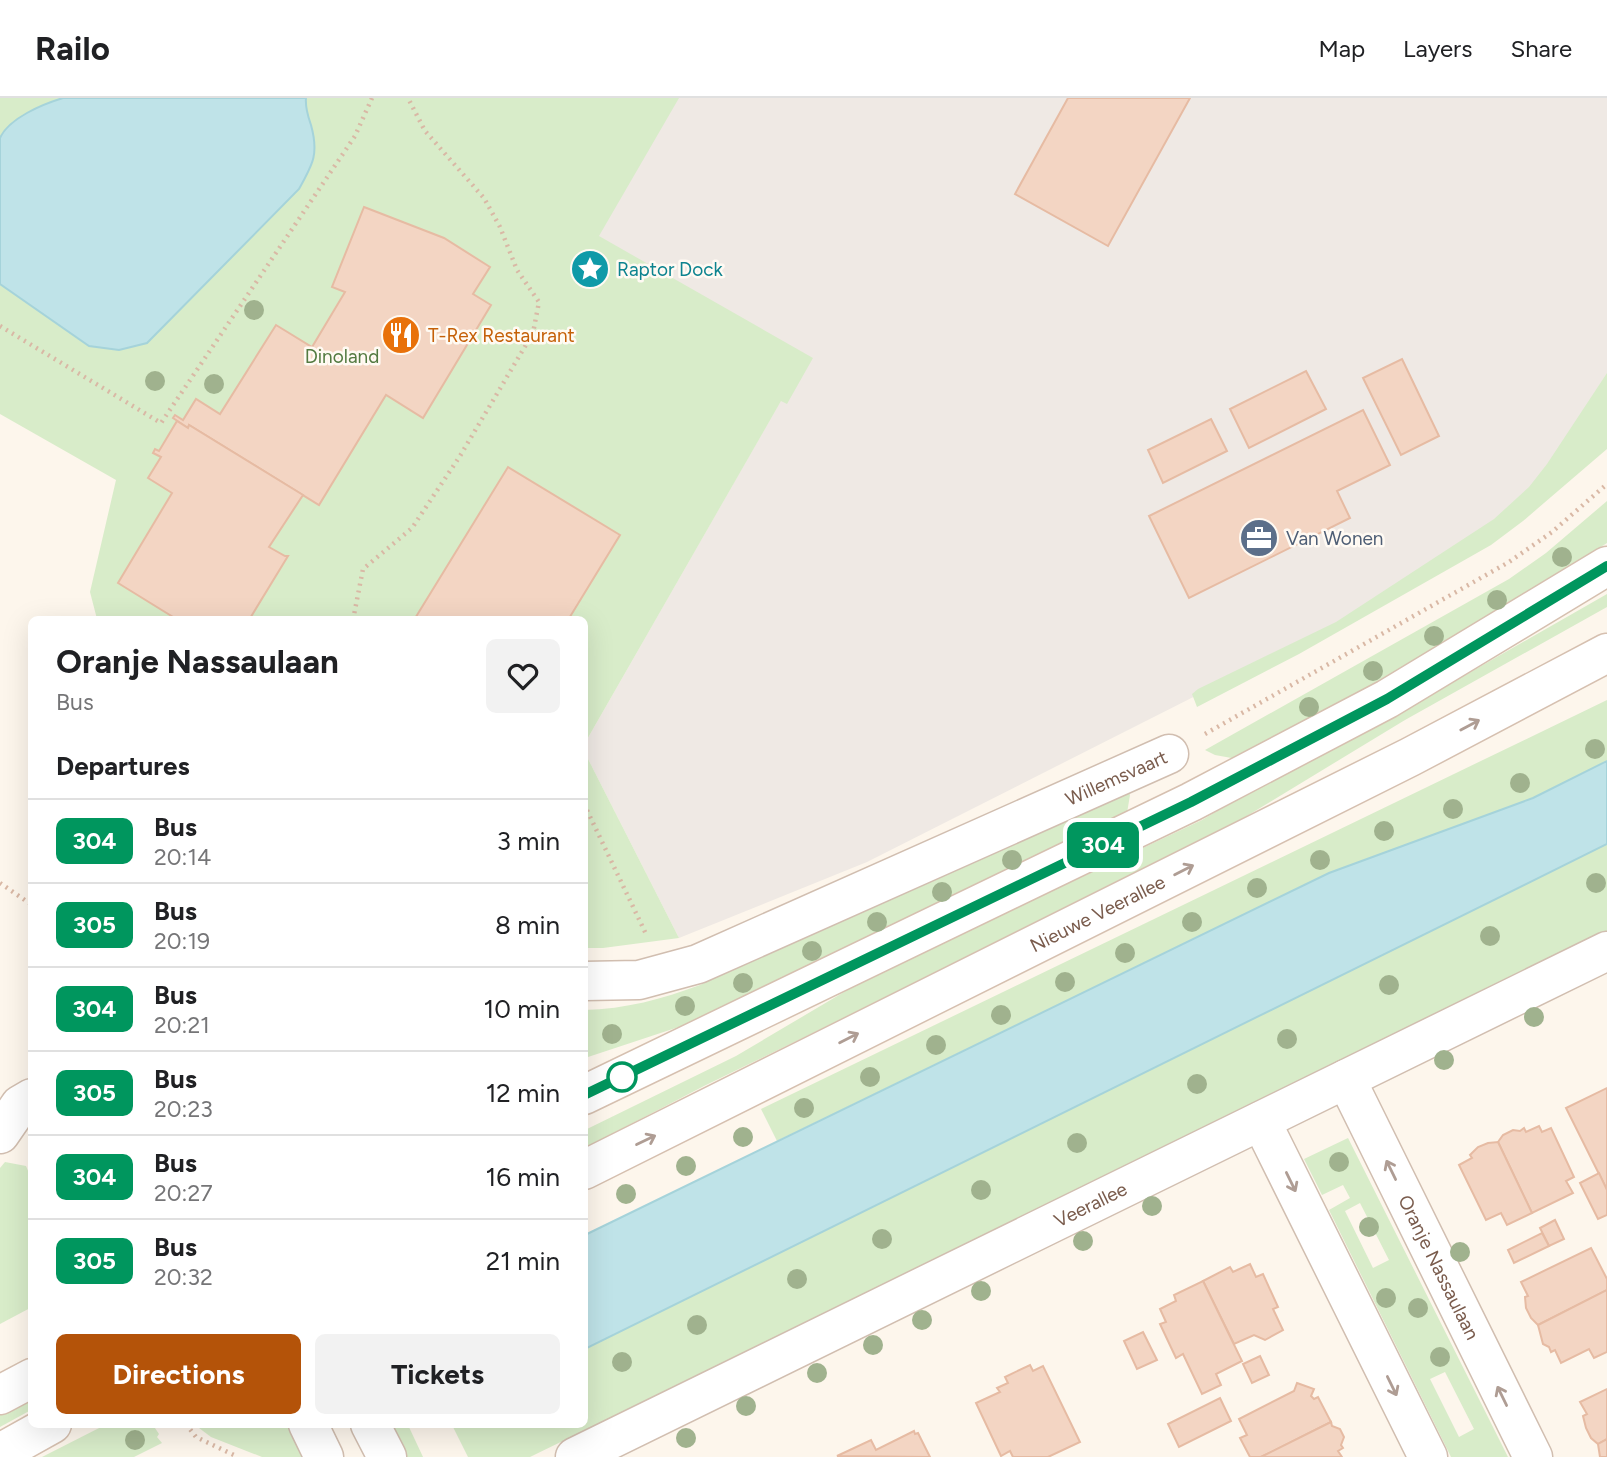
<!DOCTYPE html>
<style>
:root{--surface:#fff;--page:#f2f2f2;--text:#202124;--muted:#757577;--line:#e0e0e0;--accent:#b45309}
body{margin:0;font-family:Figtree,sans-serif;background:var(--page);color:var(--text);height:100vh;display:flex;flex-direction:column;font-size:26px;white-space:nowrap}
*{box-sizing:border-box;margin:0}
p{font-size:23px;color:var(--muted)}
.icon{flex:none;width:38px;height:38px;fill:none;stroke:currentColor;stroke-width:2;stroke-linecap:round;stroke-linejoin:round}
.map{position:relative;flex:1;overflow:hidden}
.details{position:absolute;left:28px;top:518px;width:560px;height:812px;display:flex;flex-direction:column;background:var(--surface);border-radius:10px;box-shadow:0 7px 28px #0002}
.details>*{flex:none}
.badge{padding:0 14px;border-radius:10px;font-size:24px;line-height:46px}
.map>.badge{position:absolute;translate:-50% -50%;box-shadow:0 0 0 4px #fff}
h2{padding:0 28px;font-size:26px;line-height:63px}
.round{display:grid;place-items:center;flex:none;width:74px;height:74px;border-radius:10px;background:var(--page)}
.headline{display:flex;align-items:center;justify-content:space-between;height:119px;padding:0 28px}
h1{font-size:33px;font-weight:700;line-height:52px}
.primary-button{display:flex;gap:14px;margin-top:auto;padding:14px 28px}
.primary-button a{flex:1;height:80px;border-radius:10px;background:var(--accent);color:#fff;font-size:28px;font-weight:700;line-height:80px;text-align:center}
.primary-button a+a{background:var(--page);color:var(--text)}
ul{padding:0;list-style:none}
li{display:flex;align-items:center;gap:21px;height:84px;padding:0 28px;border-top:2px solid var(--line)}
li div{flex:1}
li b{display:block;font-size:26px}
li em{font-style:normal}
li .badge{min-width:77px;font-weight:700;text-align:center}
header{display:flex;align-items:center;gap:42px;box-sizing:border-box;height:98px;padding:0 35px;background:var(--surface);border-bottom:2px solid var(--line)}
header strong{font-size:33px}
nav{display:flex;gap:38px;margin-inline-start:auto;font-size:24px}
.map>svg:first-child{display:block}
</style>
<header>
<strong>Railo</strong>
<nav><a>Map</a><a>Layers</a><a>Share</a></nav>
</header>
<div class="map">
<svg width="1607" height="1359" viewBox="0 0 1607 1359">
<rect width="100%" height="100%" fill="#fdf6ec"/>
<path fill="#efe9e4" d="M642 0H1607V291L1532 395 1448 454 1322 534 867 764 679 840 585 655V645L787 292 565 132Z"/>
<g fill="#d8ecc9" fill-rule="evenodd">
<path d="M0 0H679L599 138 813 260 787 306 781 303 585 645 584 522 97 521 90 494 116 382 0 316Z"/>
<path d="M1607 275V351L1523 423 1491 447 1299 556 1197 609 1192 596 1198 591 1336 524 1494 421 1529 389 1547 366Z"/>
<path d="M1607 403V445L1408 571 1237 661 1215 657 1205 652 1509 481 1546 455Z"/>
<path d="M1607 496V509L1405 622 1199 747 704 988 585 1050V1032L736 958 866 881 1202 722 1300 664 1462 579Z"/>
<path d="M1607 602V663L1533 700 1329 775 777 1043 761 1011Z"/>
<path d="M585 655 679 840 603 850H585Z"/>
<path d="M1128 691 1130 697 1127 715 715 917 585 960 584 912C626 911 662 901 700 887Z"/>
<path d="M1607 746V833L530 1359H468L453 1329 458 1326H584L585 1251Z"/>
<path d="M1348 1040 1508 1359H1451L1329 1112 1350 1100 1343 1087 1322 1097 1304 1061ZM1360 1105 1389 1162 1373 1170 1345 1113ZM1445 1274 1474 1331 1459 1339 1430 1281Z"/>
<path d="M5 1064 26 1068 31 1080 32 1209 0 1226V1070Z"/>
<path d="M31 1294V1312L0 1329V1311Z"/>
<path d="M105 1327H153L159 1336 157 1339 162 1345 134 1359H42Z"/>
<path d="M195 1327H287L304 1359H262L211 1339Z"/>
<path d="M388 1327H408L423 1359H406Z"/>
</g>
<g fill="#bfe3e8" stroke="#a5d3da" stroke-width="2">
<path d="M63 0H306C305 10 308 18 311 27 319 56 313 66 299 91L147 245 119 252 89 248 0 186V40C9 20 43 6 63 0Z"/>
<path d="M1607 663V746L585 1251V1137L1329 775 1533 700Z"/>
</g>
<g fill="#f3d5c3" stroke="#e6bba3" stroke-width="2">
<path d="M1068 0H1190L1108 148 1015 96Z"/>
<path d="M364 109 444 140 490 169 473 196 491 207 423 320 386 297 319 407 189 327 188 330 173 320 175 317 183 322 196 301 220 316 276 227 312 249 345 194 332 189Z"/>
<path d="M1402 261 1439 338 1401 357 1363 280Z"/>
<path d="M1306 273 1326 311 1249 350 1230 311Z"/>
<path d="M1363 312 1390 367 1337 393 1350 420 1189 500 1149 418Z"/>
<path d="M1211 321 1227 353 1163 385 1148 352Z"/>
<path d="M177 323 188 330 189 327 303 397 269 449 285 458H288L249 522H178L118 485 172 395 148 380 161 359 153 355 155 351 159 353Z"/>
<path d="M508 369 620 437 568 522H414Z"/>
<path d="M1607 990V1092L1566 1010Z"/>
<path d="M1539 1028 1542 1034 1551 1030 1574 1079 1566 1083 1573 1095 1532 1115 1498 1044 1503 1037 1513 1032 1520 1033 1524 1030 1526 1034Z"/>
<path d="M1498 1044 1532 1115 1507 1127 1501 1115 1486 1122 1459 1067 1472 1060 1470 1057 1478 1049 1488 1045Z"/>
<path d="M1599 1075 1607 1092V1117L1598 1121 1580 1085Z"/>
<path d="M1555 1122 1564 1141 1549 1148 1540 1130Z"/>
<path d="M1542 1135 1549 1148 1514 1165 1508 1152Z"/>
<path d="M1591 1150 1607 1181V1192L1538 1227 1531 1220 1526 1210 1525 1199 1528 1198 1521 1184Z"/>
<path d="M1250 1166 1256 1179 1263 1176 1278 1209 1273 1211 1283 1232 1265 1242 1254 1237 1234 1246 1203 1183 1230 1169 1233 1174Z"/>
<path d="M1203 1183 1242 1263 1216 1276 1221 1287 1202 1296 1183 1256 1176 1260 1160 1226 1166 1224 1160 1211 1176 1203 1174 1197Z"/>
<path d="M1607 1192V1254L1594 1260 1589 1251 1561 1265 1555 1252 1551 1254 1549 1249 1543 1246 1538 1227Z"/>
<path d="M1143 1234 1157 1262 1137 1271 1124 1243Z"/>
<path d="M1260 1258 1269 1277 1252 1285 1243 1266Z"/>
<path d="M1030 1267 1033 1273 1043 1268 1080 1344 1048 1359H1013L1010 1353 1001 1358 976 1305 1000 1294 997 1290 1008 1285 1005 1279Z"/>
<path d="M1297 1285 1314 1291 1311 1298 1314 1301 1318 1299 1331 1324 1261 1359H1250L1240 1340 1247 1337 1239 1321 1294 1293Z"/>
<path d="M1607 1291V1341L1598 1346 1591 1340 1586 1330 1583 1318 1587 1316 1580 1304Z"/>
<path d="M1220 1300 1231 1323 1179 1349 1168 1326Z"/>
<path d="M1331 1324 1332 1328 1340 1331 1344 1339 1341 1347 1343 1350 1338 1353 1342 1359H1261Z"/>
<path d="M914 1333 915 1336 918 1335 930 1359 837 1358 871 1342 876 1352Z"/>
<path d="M1607 1341V1359H1600L1598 1346Z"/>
</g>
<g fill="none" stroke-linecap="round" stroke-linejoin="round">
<defs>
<g id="minor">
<path id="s1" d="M584 883 639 882 698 866 1169 656"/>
<path id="s2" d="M1346 981 1533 1359"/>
<path d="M1261 1023 1428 1359"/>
<path d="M0 1036 20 1007 32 1000"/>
<path d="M308 1326 324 1359"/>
<path d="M370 1326 387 1359"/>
<path id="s3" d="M575 1359 1607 853"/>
</g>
<g id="secondary">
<path d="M584 997 1191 704 1387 601 1607 468"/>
<path id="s4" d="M584 1072 1410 659 1607 555"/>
<path d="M0 1297 32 1280"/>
<path d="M0 1355 52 1326"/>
</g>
</defs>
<use href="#minor" stroke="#d1beb0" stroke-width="41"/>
<use href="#secondary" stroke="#d6c0b0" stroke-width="41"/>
<g stroke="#d9b8a5" stroke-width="4.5" stroke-dasharray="2 5" stroke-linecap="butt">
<path d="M0 228 161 325 355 38 372 0"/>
<path d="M353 522 363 471 412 430 460 358 533 235 539 204 517 172 500 129 484 100 425 33 408 0"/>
<path d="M1205 636 1509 464 1552 434 1607 386"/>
<path d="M584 706 646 836"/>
<path d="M0 785 32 807"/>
<path d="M186 1326 196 1339 238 1359"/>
</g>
<use href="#minor" stroke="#fff" stroke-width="38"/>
<use href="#secondary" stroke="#fff" stroke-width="38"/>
</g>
<g fill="#a0b28e">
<circle cx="254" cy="212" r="10"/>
<circle cx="155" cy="283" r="10"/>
<circle cx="214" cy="286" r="10"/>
<circle cx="1562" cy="459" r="10"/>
<circle cx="1497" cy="502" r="10"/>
<circle cx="1434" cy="538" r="10"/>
<circle cx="1373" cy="573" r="10"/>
<circle cx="1309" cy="609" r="10"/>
<circle cx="1595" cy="651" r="10"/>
<circle cx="1520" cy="685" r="10"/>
<circle cx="1453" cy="711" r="10"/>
<circle cx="1076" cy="732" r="10"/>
<circle cx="1384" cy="733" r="10"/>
<circle cx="1012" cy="762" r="10"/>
<circle cx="1320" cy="762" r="10"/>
<circle cx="1596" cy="785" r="10"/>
<circle cx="1257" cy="790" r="10"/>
<circle cx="942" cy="794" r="10"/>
<circle cx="877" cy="824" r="10"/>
<circle cx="1192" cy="824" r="10"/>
<circle cx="1490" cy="838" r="10"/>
<circle cx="812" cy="853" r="10"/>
<circle cx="1125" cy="855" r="10"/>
<circle cx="1065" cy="884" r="10"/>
<circle cx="743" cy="885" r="10"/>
<circle cx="1389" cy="887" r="10"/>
<circle cx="685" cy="908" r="10"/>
<circle cx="1001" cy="917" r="10"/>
<circle cx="1534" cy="919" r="10"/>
<circle cx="612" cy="936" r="10"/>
<circle cx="1287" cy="941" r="10"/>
<circle cx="936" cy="947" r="10"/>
<circle cx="1444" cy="962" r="10"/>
<circle cx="870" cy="979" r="10"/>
<circle cx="1197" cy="986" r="10"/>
<circle cx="804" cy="1010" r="10"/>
<circle cx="743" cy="1039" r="10"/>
<circle cx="1077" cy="1045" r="10"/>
<circle cx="1339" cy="1064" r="10"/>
<circle cx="686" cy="1068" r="10"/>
<circle cx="981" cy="1092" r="10"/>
<circle cx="626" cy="1096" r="10"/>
<circle cx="1152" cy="1108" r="10"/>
<circle cx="1369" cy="1129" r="10"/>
<circle cx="882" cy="1141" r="10"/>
<circle cx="1083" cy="1143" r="10"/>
<circle cx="1460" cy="1154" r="10"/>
<circle cx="797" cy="1181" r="10"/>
<circle cx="981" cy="1193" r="10"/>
<circle cx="1386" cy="1200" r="10"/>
<circle cx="1418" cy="1210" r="10"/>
<circle cx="922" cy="1222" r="10"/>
<circle cx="697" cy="1227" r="10"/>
<circle cx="873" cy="1247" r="10"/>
<circle cx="1440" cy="1259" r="10"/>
<circle cx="622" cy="1264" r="10"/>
<circle cx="817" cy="1275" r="10"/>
<circle cx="746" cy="1308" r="10"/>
<circle cx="686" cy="1340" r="10"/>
<circle cx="135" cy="1342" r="10"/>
</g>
<defs><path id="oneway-shaft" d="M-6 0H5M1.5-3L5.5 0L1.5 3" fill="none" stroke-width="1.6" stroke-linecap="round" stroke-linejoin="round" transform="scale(1.75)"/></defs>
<g stroke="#af9d94">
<use href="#oneway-shaft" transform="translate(1470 627) rotate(-28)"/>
<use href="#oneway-shaft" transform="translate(1184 772) rotate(-27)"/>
<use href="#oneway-shaft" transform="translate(849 940) rotate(-27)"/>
<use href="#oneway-shaft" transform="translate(646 1042) rotate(-26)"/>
<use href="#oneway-shaft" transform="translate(1391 1072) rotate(-116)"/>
<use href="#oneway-shaft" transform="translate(1291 1084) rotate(64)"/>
<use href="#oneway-shaft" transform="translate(1392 1288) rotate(64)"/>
<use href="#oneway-shaft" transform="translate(1502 1298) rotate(-116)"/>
</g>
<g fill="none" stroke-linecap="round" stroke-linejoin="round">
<defs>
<path id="line" d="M584 997 1191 704 1387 601 1607 468"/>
</defs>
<use href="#line" stroke="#fff" stroke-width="16"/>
<use href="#line" stroke="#00965e" stroke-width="10"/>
</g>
<defs>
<symbol id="sight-disc" viewBox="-11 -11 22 22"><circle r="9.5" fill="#0f9aa8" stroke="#fffaf3"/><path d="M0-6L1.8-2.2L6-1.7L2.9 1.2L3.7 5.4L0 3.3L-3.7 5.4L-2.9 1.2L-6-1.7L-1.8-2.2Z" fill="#fff"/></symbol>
<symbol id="restaurant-disc" viewBox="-11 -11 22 22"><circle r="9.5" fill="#e8710a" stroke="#fffaf3"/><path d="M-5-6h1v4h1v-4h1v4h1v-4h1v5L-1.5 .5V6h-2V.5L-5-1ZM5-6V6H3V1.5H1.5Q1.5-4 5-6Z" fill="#fff"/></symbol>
<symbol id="office-disc" viewBox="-11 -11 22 22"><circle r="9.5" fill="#5c6f8a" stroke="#fffaf3"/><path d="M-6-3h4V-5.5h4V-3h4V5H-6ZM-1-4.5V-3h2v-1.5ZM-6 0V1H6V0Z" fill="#fff"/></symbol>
</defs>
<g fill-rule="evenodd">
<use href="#sight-disc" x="568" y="149" width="44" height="44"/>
<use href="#restaurant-disc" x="379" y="215" width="44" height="44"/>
<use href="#office-disc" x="1237" y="418" width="44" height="44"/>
</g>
<circle fill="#fff" stroke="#00965e" stroke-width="3.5" cx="622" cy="979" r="14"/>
<g text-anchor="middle" stroke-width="5" stroke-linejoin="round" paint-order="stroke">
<g font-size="19" fill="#0d838f" stroke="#fffaf3" text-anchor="start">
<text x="617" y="178">Raptor Dock</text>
</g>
<g font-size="19" fill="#c56008" stroke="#fffaf3" text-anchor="start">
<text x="428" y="244">T-Rex Restaurant</text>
</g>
<g font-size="19" fill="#537a41" stroke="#fffaf3">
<text x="342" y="265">Dinoland</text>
</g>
<g font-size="19" fill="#4e5e75" stroke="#fffaf3" text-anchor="start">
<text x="1286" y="447">Van Wonen</text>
</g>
<g font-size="19" fill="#7a5c4d" stroke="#fffaf3">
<text dy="7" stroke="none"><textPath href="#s1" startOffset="574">Willemsvaart</textPath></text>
<text dy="7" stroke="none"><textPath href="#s4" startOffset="574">Nieuwe Veerallee</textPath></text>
<text dy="7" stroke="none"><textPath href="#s3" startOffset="574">Veerallee</textPath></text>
<text dy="7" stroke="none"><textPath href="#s2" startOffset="210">Oranje Nassaulaan</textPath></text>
</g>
</g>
</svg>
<b class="badge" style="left:1103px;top:747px;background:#00965e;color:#fff">304</b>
<section class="details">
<div class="headline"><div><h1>Oranje Nassaulaan</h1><p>Bus</p></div><a class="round"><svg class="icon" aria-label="heart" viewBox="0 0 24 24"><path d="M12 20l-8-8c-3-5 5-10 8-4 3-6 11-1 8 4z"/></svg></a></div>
<h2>Departures</h2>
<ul>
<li><span class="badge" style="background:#00965e;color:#fff">304</span><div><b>Bus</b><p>20:14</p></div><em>3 min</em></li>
<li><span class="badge" style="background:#00965e;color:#fff">305</span><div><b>Bus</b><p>20:19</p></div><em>8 min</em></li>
<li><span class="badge" style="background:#00965e;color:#fff">304</span><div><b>Bus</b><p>20:21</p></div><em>10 min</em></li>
<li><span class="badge" style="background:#00965e;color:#fff">305</span><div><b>Bus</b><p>20:23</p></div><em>12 min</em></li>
<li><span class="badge" style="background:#00965e;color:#fff">304</span><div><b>Bus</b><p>20:27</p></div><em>16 min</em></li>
<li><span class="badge" style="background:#00965e;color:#fff">305</span><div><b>Bus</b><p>20:32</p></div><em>21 min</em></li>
</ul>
<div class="primary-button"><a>Directions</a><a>Tickets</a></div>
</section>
</div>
